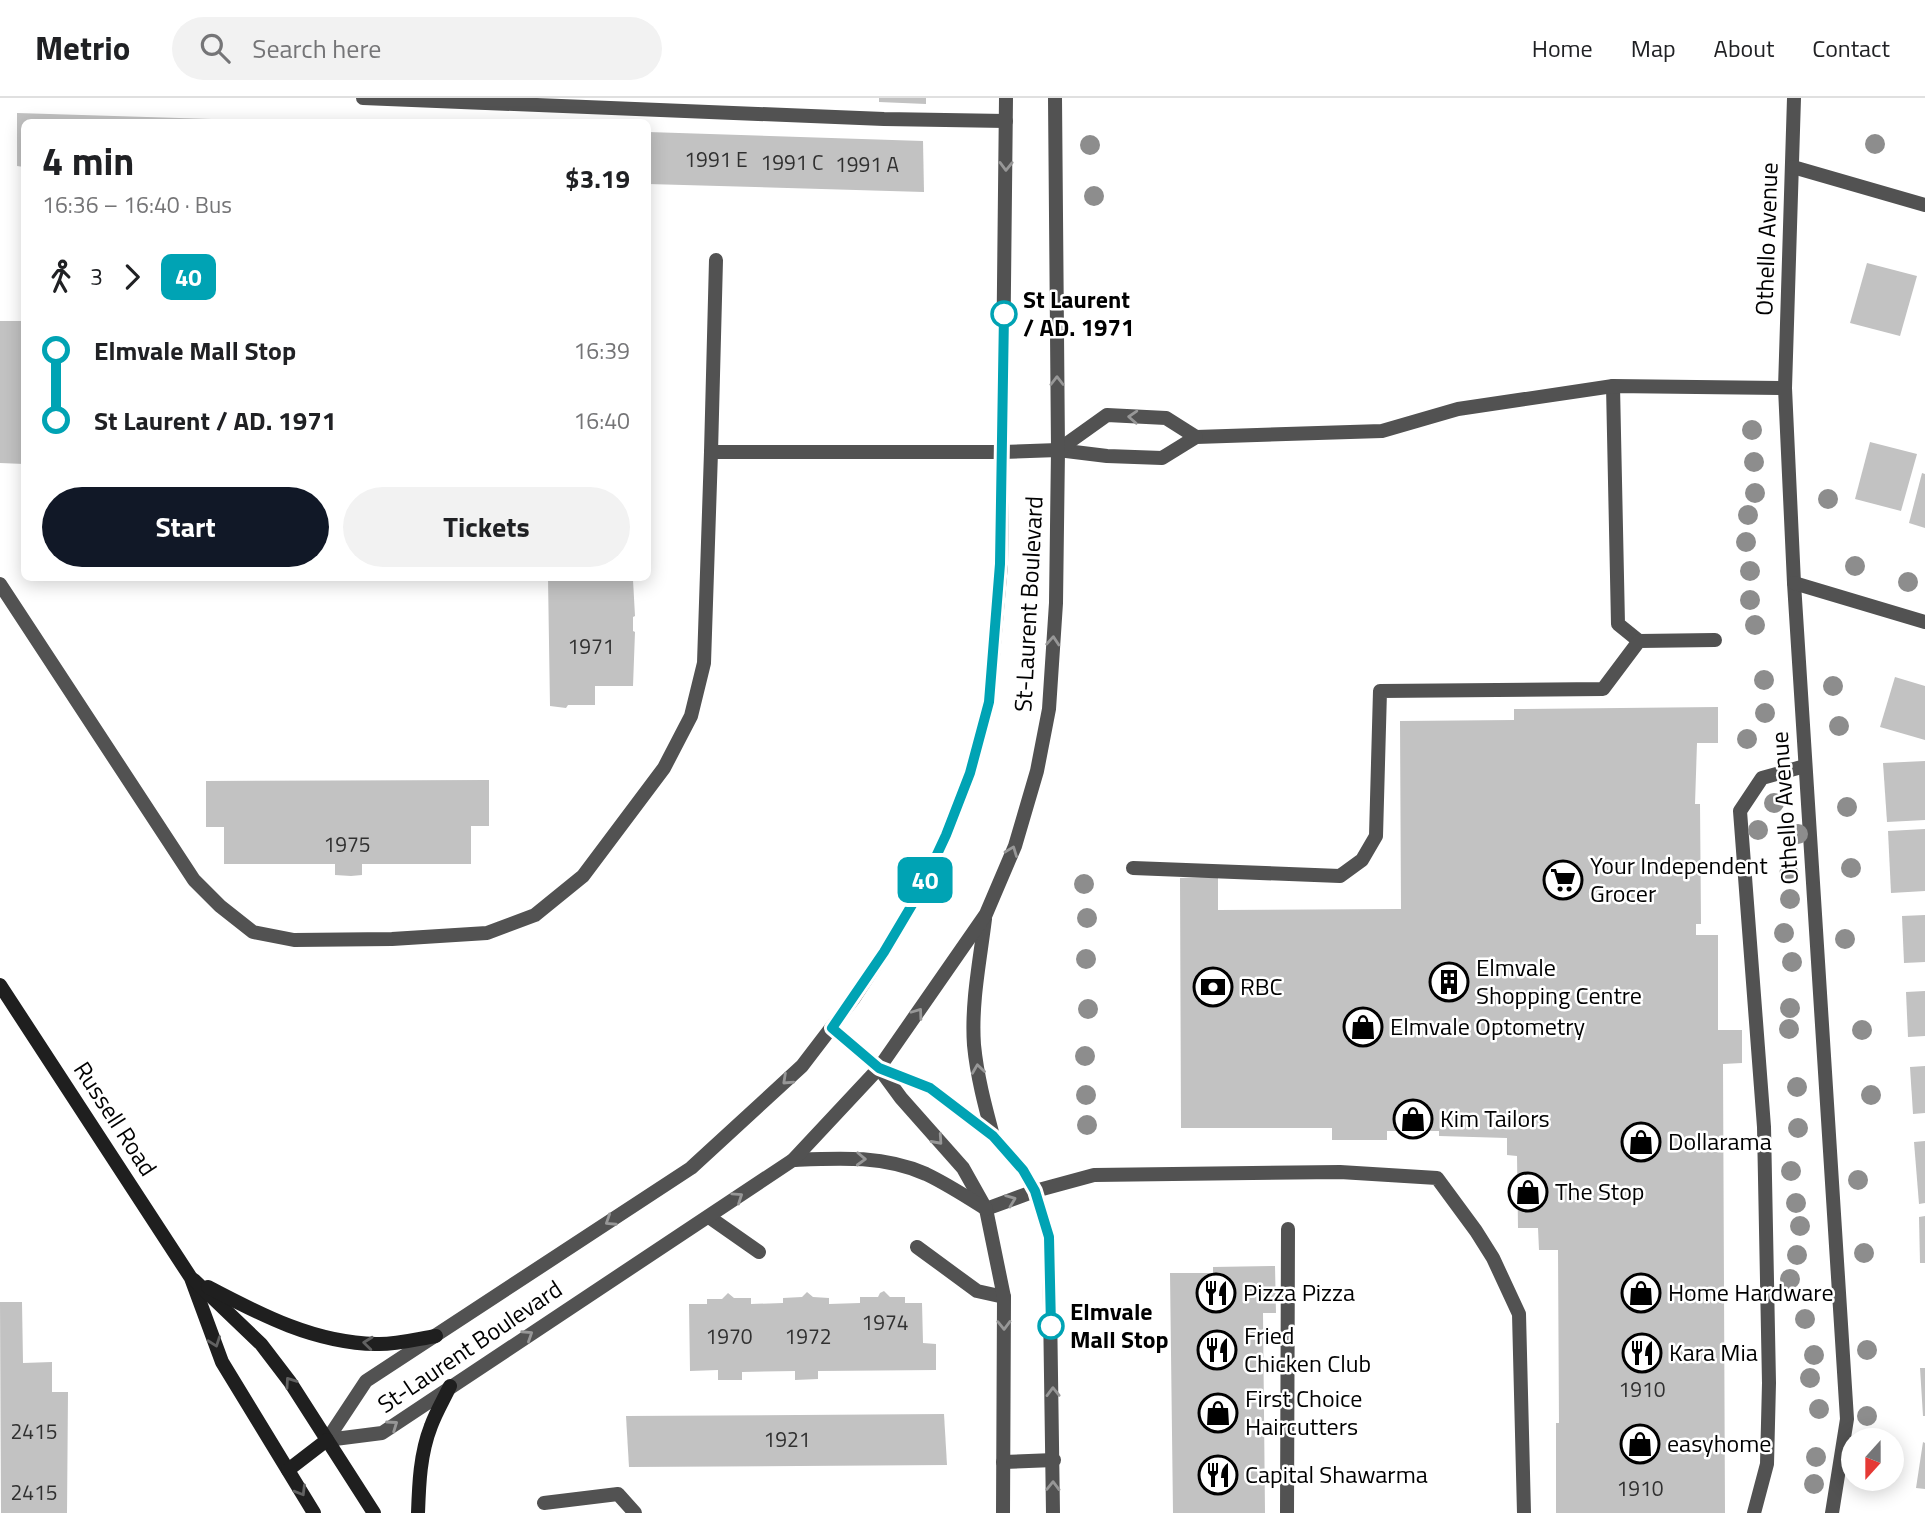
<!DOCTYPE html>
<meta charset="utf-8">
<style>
:root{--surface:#fff;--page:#f2f2f2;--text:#202124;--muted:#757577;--line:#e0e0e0;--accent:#111827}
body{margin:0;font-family:"Titillium Web",sans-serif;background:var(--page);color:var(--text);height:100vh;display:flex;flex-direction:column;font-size:26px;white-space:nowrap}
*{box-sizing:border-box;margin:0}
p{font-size:23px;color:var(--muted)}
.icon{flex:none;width:38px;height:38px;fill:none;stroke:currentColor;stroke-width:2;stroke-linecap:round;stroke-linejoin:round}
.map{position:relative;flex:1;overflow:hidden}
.panel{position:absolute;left:21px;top:21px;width:630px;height:462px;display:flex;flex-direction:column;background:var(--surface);border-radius:10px;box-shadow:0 4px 18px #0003}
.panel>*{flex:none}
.badge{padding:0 14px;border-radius:10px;font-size:24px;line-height:46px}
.needle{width:46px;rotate:201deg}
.buttons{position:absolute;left:1841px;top:1330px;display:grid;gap:14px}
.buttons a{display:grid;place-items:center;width:63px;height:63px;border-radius:50%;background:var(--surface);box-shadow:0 4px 18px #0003;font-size:35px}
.map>.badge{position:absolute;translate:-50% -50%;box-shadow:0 0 0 4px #fff}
.legs{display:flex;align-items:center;gap:10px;height:77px;padding:0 21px;font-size:23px}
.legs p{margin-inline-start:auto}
.head{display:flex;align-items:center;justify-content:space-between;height:119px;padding:0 21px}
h1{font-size:38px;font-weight:700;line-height:52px}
.action{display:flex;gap:14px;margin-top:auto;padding:14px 21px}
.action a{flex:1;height:80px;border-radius:42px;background:var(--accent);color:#fff;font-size:28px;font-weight:700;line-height:80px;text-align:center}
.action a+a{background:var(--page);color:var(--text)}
ul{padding:0 21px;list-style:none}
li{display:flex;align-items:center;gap:24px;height:70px;font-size:26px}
li i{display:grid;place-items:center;width:10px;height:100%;margin:0 9px;background:currentColor}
li i::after{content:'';width:18px;height:18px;margin:-9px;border:5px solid;border-radius:50%;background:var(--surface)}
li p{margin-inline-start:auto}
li:first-child i{background:linear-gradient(#0000 50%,currentColor 0)}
li:last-child i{background:linear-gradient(currentColor 50%,#0000 0)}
header{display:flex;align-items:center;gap:42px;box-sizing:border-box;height:98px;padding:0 35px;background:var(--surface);border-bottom:2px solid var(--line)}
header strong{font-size:33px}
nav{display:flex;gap:38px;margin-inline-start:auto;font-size:24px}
.search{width:490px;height:63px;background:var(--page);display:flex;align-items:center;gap:18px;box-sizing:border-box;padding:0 24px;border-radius:38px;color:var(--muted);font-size:26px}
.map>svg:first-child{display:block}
</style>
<header>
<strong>Metrio</strong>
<div class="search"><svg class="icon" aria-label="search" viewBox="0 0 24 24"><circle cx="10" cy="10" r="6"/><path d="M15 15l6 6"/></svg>Search here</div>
<nav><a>Home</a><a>Map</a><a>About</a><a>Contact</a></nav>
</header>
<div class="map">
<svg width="1925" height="1415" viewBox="0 0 1925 1415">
<rect width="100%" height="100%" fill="#fff"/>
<g fill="#c2c2c2">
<path d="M879 0H926V6L879 4Z"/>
<path d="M17 15 244 22H260V24H24V69L17 68Z"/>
<path d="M648 34 923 43 924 94 648 86Z"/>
<path d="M1867 165 1917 178 1900 238 1850 225Z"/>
<path d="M0 223H24V366L0 365Z"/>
<path d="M1870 344 1917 356 1901 413 1855 401Z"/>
<path d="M1922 375 1925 376V430L1909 425Z"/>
<path d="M548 480H636L633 482 635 518 633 519V533L635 534 633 588H595V607H568L566 610 550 608Z"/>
<path d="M1895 579 1925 588V642L1880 629Z"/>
<path d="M1718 609V645H1697L1695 706H1700L1701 826H1696V837H1718V932H1742V965L1723 966 1725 1415H1556V1325H1559L1558 1152H1539L1538 1130H1518L1517 1058 1507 1057V1040L1439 1038V1033H1387V1042H1332V1030H1181L1180 780 1218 779V812L1401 811 1400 623 1514 622V611Z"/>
<path d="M1925 663V722L1887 724 1883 665Z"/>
<path d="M489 682V728H471V766H362V777L351 778 335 777V766H224V729H206V683Z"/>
<path d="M1925 731V793L1891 795 1888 733Z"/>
<path d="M1925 817V864L1904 865 1902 818Z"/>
<path d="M1925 893V938L1908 939 1906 894Z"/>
<path d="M1925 968V1015L1913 1016 1910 969Z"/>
<path d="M1925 1043V1105L1919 1106 1914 1044Z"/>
<path d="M1925 1118V1165H1920L1919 1119Z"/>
<path d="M1275 1168 1276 1215H1263L1265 1415H1173L1170 1175H1213V1169Z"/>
<path d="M884 1193 890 1199H905V1205H922L923 1245 936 1246V1272L818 1273V1281L795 1282V1273L742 1274V1282H718V1272L690 1273 689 1206H707V1201H722L728 1195 734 1200H751V1206L783 1205V1200L802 1199 807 1194 813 1199 829 1200V1206L860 1205V1199H878L880 1195Z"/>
<path d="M0 1204H22L23 1265 52 1264V1294H68L67 1415H1Z"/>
<path d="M1920 1270H1925V1318H1923Z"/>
<path d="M944 1316 947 1367 629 1369 626 1318Z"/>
<path d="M1923 1344 1925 1345V1391L1916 1390Z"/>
</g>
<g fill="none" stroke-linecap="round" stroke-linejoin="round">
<g stroke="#525252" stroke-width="14">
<path d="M363 0 884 21 1006 23"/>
<path d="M1613 288 1618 526 1639 543"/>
<path d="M1058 352 1107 358 1162 360 1196 339 1382 333 1458 311 1613 288 1785 290"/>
<path d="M1058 352 1107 317 1166 320 1196 339"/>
<path d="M711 354 716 162"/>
<path d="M0 486 194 782 220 808 253 834 294 842 392 841 487 835 535 817 583 778 664 670 691 618 704 565 711 354H1002"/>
<path d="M1133 770 1340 778 1362 762 1376 738 1380 593 1603 591 1639 543 1715 542"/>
<path d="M986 1111 1035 1093 1094 1077 1340 1074 1437 1080 1476 1133 1493 1160 1519 1216 1524 1415"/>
<path d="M709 1119 759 1154"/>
<path d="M917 1149 977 1193 1004 1199"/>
<path d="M1003 1364 1054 1362"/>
<path d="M544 1405 618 1396 635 1415"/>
<path d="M1287 1415 1288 1131"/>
<path d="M1754 1415 1767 1366 1769 1285 1764 1029 1740 713 1762 680 1805 668"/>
</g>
<g stroke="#525252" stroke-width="14">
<path d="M1794 0 1785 290 1794 485 1847 1321 1832 1415"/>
<path d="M1793 69 1925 107"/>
<path d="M1794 485 1925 524"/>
<path d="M832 930 879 970 901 1000 963 1070 986 1111 1004 1199 1003 1415"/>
<path d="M880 971 930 990 993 1038 1023 1072 1035 1093 1049 1139 1053 1415"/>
</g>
<g stroke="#525252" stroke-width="14">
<path d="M1002 354 1058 352"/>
<path d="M985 821C980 862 971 905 974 947 977 978 985 1008 993 1038"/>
<path d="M793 1062C838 1060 883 1057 926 1076 947 1086 967 1099 986 1111"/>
<path d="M327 1342 382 1335 793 1062 879 970 986 816 1015 748 1037 673 1049 611 1056 505 1058 352 1055 0"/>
<path d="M327 1342 366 1283 691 1070 802 968 854 900 884 854 919 795 946 737 970 675 989 604 1001 466 1006 0"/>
</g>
<g stroke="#1f1f1f" stroke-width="14">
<path d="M0 887 191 1180 222 1264 314 1415"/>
<path d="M194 1182 261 1246 290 1284 374 1415"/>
<path d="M208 1189C261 1217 315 1245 376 1246 395 1247 417 1241 436 1238"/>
<path d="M288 1372 327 1342"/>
<path d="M418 1415C419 1386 420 1356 431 1328 436 1314 444 1301 450 1288"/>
</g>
</g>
<g fill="#8d8d8d">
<circle cx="1875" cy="46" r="10"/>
<circle cx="1090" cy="47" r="10"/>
<circle cx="1094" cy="98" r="10"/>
<circle cx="1752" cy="332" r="10"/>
<circle cx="1754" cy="364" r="10"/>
<circle cx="1755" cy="395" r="10"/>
<circle cx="1828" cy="401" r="10"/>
<circle cx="1748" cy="417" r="10"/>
<circle cx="1746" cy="444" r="10"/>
<circle cx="1855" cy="468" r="10"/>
<circle cx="1750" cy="473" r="10"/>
<circle cx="1908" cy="484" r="10"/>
<circle cx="1750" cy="502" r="10"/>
<circle cx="1755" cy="527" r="10"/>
<circle cx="1764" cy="582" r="10"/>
<circle cx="1833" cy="588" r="10"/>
<circle cx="1765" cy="615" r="10"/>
<circle cx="1839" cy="628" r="10"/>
<circle cx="1747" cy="641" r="10"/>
<circle cx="1774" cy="705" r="10"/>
<circle cx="1847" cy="709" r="10"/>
<circle cx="1758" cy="732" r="10"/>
<circle cx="1798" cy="736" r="10"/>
<circle cx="1851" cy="770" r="10"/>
<circle cx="1789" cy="776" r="10"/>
<circle cx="1084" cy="786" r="10"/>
<circle cx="1790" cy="801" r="10"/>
<circle cx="1087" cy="820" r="10"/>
<circle cx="1784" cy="835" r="10"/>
<circle cx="1845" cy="841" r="10"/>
<circle cx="1086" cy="861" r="10"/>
<circle cx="1792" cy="864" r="10"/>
<circle cx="1790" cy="910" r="10"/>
<circle cx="1088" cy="911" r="10"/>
<circle cx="1789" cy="931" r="10"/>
<circle cx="1862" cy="932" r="10"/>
<circle cx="1085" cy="958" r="10"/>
<circle cx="1797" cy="989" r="10"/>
<circle cx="1086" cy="997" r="10"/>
<circle cx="1871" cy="997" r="10"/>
<circle cx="1087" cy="1027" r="10"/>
<circle cx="1798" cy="1030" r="10"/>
<circle cx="1791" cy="1073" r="10"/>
<circle cx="1858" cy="1082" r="10"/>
<circle cx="1796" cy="1105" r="10"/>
<circle cx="1800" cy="1128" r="10"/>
<circle cx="1864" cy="1155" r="10"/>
<circle cx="1797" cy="1157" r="10"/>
<circle cx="1790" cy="1181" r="10"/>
<circle cx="1805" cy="1221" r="10"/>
<circle cx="1867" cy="1252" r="10"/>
<circle cx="1814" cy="1257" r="10"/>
<circle cx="1810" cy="1280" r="10"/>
<circle cx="1819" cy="1311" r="10"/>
<circle cx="1867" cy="1318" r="10"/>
<circle cx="1816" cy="1359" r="10"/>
<circle cx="1814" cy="1386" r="10"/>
</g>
<defs><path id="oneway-chevron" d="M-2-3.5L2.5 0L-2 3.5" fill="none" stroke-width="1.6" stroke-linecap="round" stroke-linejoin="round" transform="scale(1.75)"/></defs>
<g stroke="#979797">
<use href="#oneway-chevron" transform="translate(1006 68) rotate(91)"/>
<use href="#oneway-chevron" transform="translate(1057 283) rotate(-90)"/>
<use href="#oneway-chevron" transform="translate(1133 319) rotate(-177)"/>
<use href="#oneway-chevron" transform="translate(1053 543) rotate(-86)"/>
<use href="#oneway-chevron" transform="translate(1012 753) rotate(-69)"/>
<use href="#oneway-chevron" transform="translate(918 915) rotate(-54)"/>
<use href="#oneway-chevron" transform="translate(978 971) rotate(-98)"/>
<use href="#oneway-chevron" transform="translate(787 982) rotate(137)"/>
<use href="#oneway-chevron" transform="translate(938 1042) rotate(48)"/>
<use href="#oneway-chevron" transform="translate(861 1061) rotate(2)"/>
<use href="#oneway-chevron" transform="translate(738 1099) rotate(-34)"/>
<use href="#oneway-chevron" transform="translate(1011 1102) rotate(-21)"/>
<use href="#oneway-chevron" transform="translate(610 1123) rotate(147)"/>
<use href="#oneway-chevron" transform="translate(1004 1227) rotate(89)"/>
<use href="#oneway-chevron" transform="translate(528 1237) rotate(-33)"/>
<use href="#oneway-chevron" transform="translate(1053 1294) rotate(-91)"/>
<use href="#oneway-chevron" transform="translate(393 1327) rotate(-35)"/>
<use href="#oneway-chevron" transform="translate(1053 1388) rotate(-89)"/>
</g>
<g stroke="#626262">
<use href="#oneway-chevron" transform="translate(215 1244) rotate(70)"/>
<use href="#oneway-chevron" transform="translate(368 1245) rotate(-174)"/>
<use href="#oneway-chevron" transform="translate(290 1284) rotate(-125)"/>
<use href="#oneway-chevron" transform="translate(301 1393) rotate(59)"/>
</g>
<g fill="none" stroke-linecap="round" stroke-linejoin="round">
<defs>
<path id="line-1" d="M1004 216 1000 466 989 604 970 675 946 737 919 795 884 854 832 930 879 970 930 990 993 1038 1023 1072 1035 1093 1049 1139 1051 1228"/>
</defs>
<use href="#line-1" stroke="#fff" stroke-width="16"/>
<use href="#line-1" stroke="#00a3b4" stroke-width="10"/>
</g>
<defs>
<symbol id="supermarket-ring" viewBox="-11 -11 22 22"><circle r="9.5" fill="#fff" stroke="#000" stroke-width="1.5"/><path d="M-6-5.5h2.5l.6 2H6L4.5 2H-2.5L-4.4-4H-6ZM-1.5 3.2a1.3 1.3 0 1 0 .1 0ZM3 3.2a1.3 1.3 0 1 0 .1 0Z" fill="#000"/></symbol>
<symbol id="building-ring" viewBox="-11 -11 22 22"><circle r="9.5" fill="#fff" stroke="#000" stroke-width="1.5"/><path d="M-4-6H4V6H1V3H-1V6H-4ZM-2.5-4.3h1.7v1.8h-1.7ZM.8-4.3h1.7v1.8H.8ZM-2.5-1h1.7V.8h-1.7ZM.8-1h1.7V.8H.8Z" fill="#000"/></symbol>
<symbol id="bank-ring" viewBox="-11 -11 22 22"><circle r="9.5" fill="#fff" stroke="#000" stroke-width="1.5"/><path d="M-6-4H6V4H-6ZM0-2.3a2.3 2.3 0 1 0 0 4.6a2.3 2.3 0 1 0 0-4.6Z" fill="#000"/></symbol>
<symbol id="shop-ring" viewBox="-11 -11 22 22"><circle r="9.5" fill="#fff" stroke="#000" stroke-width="1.5"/><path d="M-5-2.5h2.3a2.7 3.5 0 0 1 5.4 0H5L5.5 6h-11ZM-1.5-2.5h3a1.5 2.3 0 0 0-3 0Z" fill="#000"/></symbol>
<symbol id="restaurant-ring" viewBox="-11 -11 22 22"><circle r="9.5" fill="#fff" stroke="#000" stroke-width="1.5"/><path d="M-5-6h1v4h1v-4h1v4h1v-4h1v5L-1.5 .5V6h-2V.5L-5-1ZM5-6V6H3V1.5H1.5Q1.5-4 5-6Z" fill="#000"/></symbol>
</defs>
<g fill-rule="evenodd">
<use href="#supermarket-ring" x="1541" y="760" width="44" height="44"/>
<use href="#building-ring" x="1427" y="862" width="44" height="44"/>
<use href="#bank-ring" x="1191" y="867" width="44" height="44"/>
<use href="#shop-ring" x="1341" y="907" width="44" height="44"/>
<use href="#shop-ring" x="1391" y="999" width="44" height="44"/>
<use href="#shop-ring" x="1619" y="1022" width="44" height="44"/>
<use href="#shop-ring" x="1506" y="1072" width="44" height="44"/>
<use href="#restaurant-ring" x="1194" y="1173" width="44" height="44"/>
<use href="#shop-ring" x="1619" y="1173" width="44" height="44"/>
<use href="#restaurant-ring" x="1195" y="1230" width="44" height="44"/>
<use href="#restaurant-ring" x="1620" y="1233" width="44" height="44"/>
<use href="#shop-ring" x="1196" y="1293" width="44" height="44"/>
<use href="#shop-ring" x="1618" y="1324" width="44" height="44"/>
<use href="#restaurant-ring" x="1196" y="1355" width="44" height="44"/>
</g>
<g fill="#fff" stroke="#00a3b4" stroke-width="3.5">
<circle cx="1004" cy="216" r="12"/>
<circle cx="1051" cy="1228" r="12"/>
</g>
<g text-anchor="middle" stroke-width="5" stroke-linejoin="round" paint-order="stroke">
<g font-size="21" fill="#303030">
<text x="716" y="69">1991 E</text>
<text x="792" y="72">1991 C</text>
<text x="867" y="74">1991 A</text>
<text x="591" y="556">1971</text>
<text x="347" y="754">1975</text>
<text x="885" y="1232">1974</text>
<text x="729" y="1246">1970</text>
<text x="808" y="1246">1972</text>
<text x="1642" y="1299">1910</text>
<text x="34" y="1341">2415</text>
<text x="787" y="1349">1921</text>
<text x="1640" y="1398">1910</text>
<text x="34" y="1402">2415</text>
</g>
<g font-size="24" fill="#000" stroke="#fff">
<text transform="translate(1767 141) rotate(-88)" y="8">Othello Avenue</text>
<text transform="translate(1029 506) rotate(-87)" y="8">St-Laurent Boulevard</text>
<text transform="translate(1785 710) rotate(-94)" y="8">Othello Avenue</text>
<text transform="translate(115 1021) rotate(57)" y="8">Russell Road</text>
<text transform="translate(470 1249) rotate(-34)" y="8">St-Laurent Boulevard</text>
</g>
<g font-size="24" font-weight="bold" fill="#000" stroke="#fff" text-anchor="start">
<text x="1023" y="210">St Laurent<tspan x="1023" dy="28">/ AD. 1971</tspan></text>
<text x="1070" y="1222">Elmvale<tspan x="1070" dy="28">Mall Stop</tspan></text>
</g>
<g font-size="24" fill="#000" stroke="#fff" text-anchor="start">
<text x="1590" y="776">Your Independent<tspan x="1590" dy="28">Grocer</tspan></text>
<text x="1476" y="878">Elmvale<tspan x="1476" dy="28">Shopping Centre</tspan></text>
<text x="1240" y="897">RBC</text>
<text x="1390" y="937">Elmvale Optometry</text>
<text x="1440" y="1029">Kim Tailors</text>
<text x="1668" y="1052">Dollarama</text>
<text x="1555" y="1102">The Stop</text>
<text x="1243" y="1203">Pizza Pizza</text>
<text x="1668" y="1203">Home Hardware</text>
<text x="1244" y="1246">Fried<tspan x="1244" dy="28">Chicken Club</tspan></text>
<text x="1669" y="1263">Kara Mia</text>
<text x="1245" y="1309">First Choice<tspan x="1245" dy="28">Haircutters</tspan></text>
<text x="1667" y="1354">easyhome</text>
<text x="1245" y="1385">Capital Shawarma</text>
</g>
</g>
</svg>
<div class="buttons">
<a><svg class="needle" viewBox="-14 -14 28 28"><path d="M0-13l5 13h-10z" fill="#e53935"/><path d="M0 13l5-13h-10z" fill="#757577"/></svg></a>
</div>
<b class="badge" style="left:925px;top:782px;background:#00a3b4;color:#fff">40</b>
<section class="panel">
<div class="head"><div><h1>4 min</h1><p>16:36 – 16:40 · Bus</p></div><b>$3.19</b></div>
<div class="legs"><svg class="icon" aria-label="walk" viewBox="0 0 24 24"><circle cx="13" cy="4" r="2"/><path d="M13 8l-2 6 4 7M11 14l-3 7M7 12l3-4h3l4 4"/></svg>3<svg class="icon" aria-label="forward" viewBox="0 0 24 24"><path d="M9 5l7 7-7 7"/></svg><b class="badge" style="background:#00a3b4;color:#fff">40</b></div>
<ul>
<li><i style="color:#00a3b4"></i><b>Elmvale Mall Stop</b><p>16:39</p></li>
<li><i style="color:#00a3b4"></i><b>St Laurent / AD. 1971</b><p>16:40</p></li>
</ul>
<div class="action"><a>Start</a><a>Tickets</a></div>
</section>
</div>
